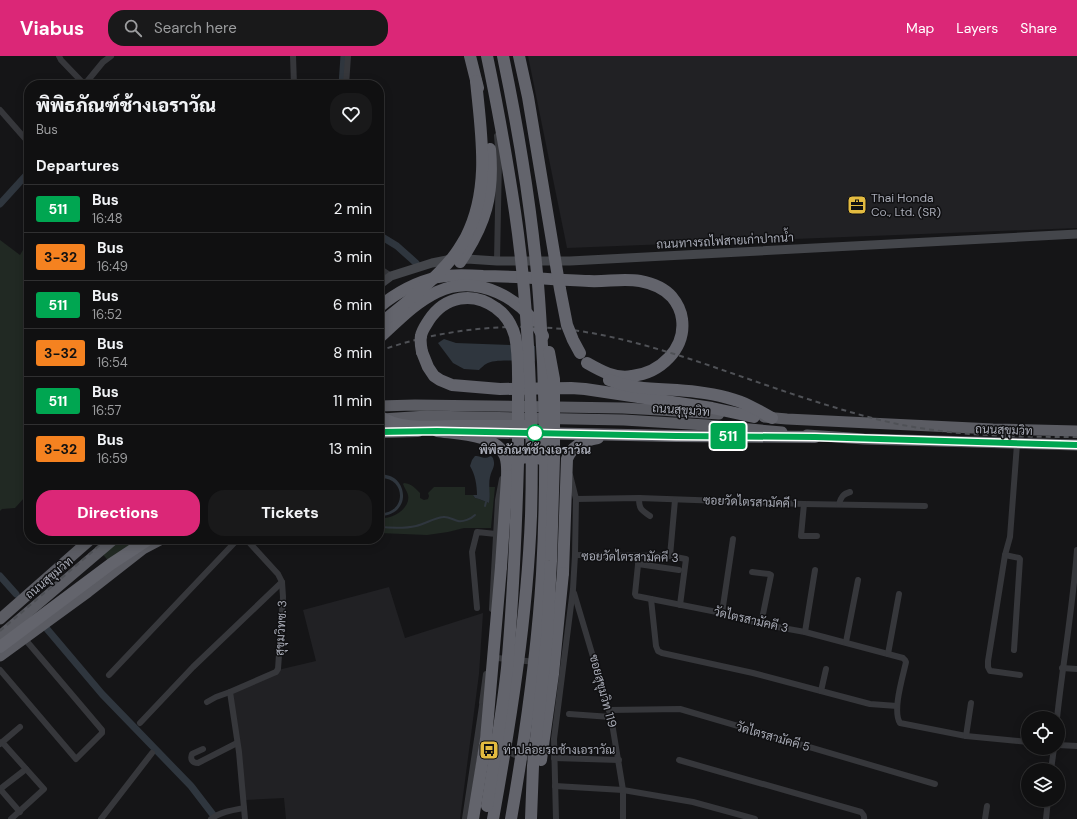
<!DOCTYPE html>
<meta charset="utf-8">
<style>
:root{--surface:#101011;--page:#19191a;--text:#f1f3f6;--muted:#9c9d9f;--line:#303031;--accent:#db2777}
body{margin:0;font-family:"DM Sans",Sarabun,sans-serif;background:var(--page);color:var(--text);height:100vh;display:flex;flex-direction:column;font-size:15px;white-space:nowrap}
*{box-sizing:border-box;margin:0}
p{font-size:13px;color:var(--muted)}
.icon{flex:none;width:22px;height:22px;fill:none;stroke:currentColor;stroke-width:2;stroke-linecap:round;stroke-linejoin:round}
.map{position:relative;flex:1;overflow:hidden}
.sheet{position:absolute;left:24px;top:24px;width:360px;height:464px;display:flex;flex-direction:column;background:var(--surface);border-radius:16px;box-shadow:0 2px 10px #0003,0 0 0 1px var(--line)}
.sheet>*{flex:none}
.badge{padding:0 8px;border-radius:3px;font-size:14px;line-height:26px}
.tools{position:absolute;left:1021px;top:655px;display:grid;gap:8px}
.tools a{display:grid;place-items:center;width:44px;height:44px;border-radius:50%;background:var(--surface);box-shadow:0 2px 10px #0003,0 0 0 1px var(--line);font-size:20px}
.map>.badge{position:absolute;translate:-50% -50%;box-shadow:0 0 0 2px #fff}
h2{padding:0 12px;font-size:15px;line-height:36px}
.round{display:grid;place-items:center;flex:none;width:42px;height:42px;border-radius:16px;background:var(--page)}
.overview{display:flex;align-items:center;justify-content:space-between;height:68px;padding:0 12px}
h1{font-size:19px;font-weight:800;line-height:30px}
.button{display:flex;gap:8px;margin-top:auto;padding:8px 12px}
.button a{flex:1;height:46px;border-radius:16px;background:var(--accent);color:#fff;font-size:16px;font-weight:800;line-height:46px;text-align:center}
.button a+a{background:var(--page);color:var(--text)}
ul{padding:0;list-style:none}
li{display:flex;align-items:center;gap:12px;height:48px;padding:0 12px;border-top:1px solid var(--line)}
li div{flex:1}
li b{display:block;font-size:15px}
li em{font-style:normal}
li .badge{min-width:44px;font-weight:700;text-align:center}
header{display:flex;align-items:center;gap:24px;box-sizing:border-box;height:56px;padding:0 20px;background:var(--accent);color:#fff}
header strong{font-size:19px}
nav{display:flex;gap:22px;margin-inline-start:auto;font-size:14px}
.search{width:280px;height:36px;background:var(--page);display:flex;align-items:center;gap:10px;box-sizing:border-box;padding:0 14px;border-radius:16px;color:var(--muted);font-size:15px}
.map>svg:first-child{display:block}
</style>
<header>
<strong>Viabus</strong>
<div class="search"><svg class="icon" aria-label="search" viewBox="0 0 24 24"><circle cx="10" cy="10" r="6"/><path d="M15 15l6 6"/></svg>Search here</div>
<nav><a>Map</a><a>Layers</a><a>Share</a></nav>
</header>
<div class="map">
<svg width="1077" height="763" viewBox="0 0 1077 763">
<rect width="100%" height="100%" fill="#151517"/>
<g fill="#212124">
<path d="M528 0H1077V172L567 192Z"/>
<path d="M389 531 405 582 483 557 479 618 460 763H286L284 742 245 744 232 636 282 613 316 605 303 554Z"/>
</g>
<g fill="#212923">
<path d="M0 184 20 199 29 184V438L24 442 15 452 2 453 0 455Z"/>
<path d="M404 427C412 428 415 432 420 437V442L424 444 428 443 429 440 428 437 434 431H465V439H473L475 442 479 443 489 447C490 441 489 437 489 431H495L491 472H464L448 476 427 479 379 477V462C391 464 411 453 408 439 407 435 404 431 403 428Z"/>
<path d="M114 483H149L111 508 100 495Z"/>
</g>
<g fill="#2f363e">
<path d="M444 283 456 287 535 290V305C522 306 496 302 486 308 484 309 481 312 479 314L464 313 453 307 438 287Z"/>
<path d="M475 400C482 400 483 404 491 400L493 402C496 411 492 412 490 421 488 430 491 439 489 447L479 443 475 442 473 439H477C477 429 475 418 470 410L472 404Z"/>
<path d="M379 419C408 415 414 460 379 460V457C407 459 407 420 379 422Z"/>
</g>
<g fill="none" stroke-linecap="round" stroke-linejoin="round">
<g stroke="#2f363e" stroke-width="2">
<path d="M485 450 486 446"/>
<path d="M379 471C391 472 404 473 416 470 425 468 434 462 443 461 448 460 453 464 458 465 463 466 471 463 475 459"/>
</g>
<g stroke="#2f363e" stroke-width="7">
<path d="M342 29 344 0"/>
<path d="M0 148 29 116"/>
<path d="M379 179 397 190 416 207"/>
<path d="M0 520 16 538"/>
<path d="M47 573 102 638 191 730 214 760"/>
</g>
<g stroke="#36373b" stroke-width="6">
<path d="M59 0 61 4 85 29"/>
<path d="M293 0 294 29"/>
<path d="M85 28 103 6 111 0"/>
<path d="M346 29 348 0"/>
<path d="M0 54 29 87"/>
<path d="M497 80 499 102 497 205"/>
<path d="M379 212 391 220"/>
<path d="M1017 388 1010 481 1005 499 988 605V611L990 615H991L1020 619"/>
<path d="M639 442C639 453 641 454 650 460"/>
<path d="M576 443 639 442 804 448 925 450"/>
<path d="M804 448 801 480H817"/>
<path d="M839 448C841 441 843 438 850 436"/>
<path d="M575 499 670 500 686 503 680 549"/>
<path d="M639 499 635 538 636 540 722 557 761 568 805 576 903 602 905 604 906 606C903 620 892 655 900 667L966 680 1028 686"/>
<path d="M1005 499 1019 502 1020 503 1014 594"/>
<path d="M670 500 675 444"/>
<path d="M638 508 679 514"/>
<path d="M752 516 769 518 771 519 761 568"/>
<path d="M574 537 611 661 623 734V763"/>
<path d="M651 543 656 590 658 595 662 597 753 617 870 648 897 650"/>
<path d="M477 552 472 496 477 476 496 478"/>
<path d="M492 553 498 444 502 423"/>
<path d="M722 557 733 483"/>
<path d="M805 576 815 514"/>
<path d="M846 586 858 524"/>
<path d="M888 598 899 538"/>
<path d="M492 600 497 602 536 606"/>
<path d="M1062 612 1077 613"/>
<path d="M0 614 76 703 102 677V674L24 582"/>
<path d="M109 619 238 483"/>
<path d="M821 635 826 613"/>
<path d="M207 646 216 641 230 636"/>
<path d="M609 654 680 653 935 728"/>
<path d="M486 658 482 647 486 618"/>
<path d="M569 658 611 661"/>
<path d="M1057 662C1063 606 1073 550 1077 494"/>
<path d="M140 667 193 611 282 526"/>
<path d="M966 680 971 647"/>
<path d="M2 686 44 733 11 763"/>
<path d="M0 688 20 671"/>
<path d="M1058 689 1077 690"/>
<path d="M203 693 192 698C190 703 192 707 198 707L237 687"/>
<path d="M505 693C514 700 524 704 535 700"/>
<path d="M554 702 619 704"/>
<path d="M679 704 861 756C863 758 865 759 864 763"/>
<path d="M1051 714 1054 692"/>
<path d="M555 730 623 734 693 746 755 763"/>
<path d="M0 733 26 713"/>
<path d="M0 733 20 756"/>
<path d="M101 763 152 697"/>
<path d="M211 763C220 756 233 754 244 752"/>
<path d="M245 763 239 696 230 636 276 616 278 613 283 541 282 526 278 518 246 483"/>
<path d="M465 763 482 650"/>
<path d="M556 763 554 683 573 533 575 499 576 443 570 419"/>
<path d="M985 763 987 750"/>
<path d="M1046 763 1048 744"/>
</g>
<path stroke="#44464b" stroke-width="9" d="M379 229 391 220 432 207 447 204 467 203 497 205H570L1077 178"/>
<g stroke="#5b5c63" stroke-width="11">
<path d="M379 350 415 349 623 352 660 354 719 358"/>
<path d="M764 361 787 363 993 373 1077 375"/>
<path d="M382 363 427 360 624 364 706 369 782 376"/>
<path d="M807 379 864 383 1077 389"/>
<path d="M0 563 91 483"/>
<path d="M0 580 114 483"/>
<path d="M0 600 88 536 143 493 162 483"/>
</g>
<g stroke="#63646c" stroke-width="12">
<path d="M379 251C396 237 416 226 438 221 453 218 468 219 483 220 518 220 554 224 589 225 606 226 623 222 640 225 651 227 664 232 672 241 677 247 681 255 682 263 686 293 660 317 632 320 615 323 601 315 587 307"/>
<path d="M379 282C397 266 414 247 437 236 477 217 524 242 543 280"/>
<path d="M422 296 428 311 434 320 440 324 452 329 500 333 571 332 585 333 712 352 754 361"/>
<path d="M609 324C637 335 668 332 697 336 713 338 736 343 750 350 758 354 765 358 772 362"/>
<path d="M437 375C457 378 496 378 505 400 508 408 507 415 507 422L501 511"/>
<path d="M379 376 418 375"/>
<path d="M478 376 676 380 815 381"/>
<path d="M507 409C519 398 535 401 549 405L551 406V410"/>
<path d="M563 517 567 403C572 390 585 384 598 382"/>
<path d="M0 591 111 508 149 483"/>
</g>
<g stroke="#4f5156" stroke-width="2" stroke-dasharray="5 4" stroke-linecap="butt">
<path d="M379 295C449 270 529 264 602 279 636 286 669 296 702 307 761 327 820 349 880 364 945 380 1011 381 1077 381"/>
<path d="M0 575 107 483"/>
</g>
<g stroke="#63646c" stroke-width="12">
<path d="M470 0 478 32"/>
<path d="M487 0C498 52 507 104 515 156 525 223 529 292 531 360 532 393 532 427 531 460 527 562 511 663 493 763"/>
<path d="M503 0C518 72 530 144 537 217 540 247 541 276 543 306 546 376 546 447 542 518 537 600 525 682 511 763"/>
<path d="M519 0 528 41 560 233 567 269 573 284 580 297"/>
<path d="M460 206C486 168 494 139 490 93"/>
<path d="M379 269C404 248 432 227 453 201 458 195 462 188 466 181 491 132 481 77 476 25"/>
<path d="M422 296C421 291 420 285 421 280 422 274 426 269 429 264 445 240 473 235 496 252 506 259 512 269 515 280 519 299 518 317 518 336 518 360 518 384 518 407 516 476 513 544 507 612 502 658 494 704 487 750"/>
<path d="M379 360C401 375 430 370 455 370 478 370 502 370 526 370"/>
<path d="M541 704 553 618 563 517"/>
<path d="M473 763 486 683 501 511"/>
<path d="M531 763 533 710 547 582 551 505 554 402V323L549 296"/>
</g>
</g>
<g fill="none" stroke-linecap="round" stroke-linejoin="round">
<defs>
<path id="line" d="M379 376 437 375 676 380 815 381 1077 389"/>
</defs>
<use href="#line" stroke="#fff" stroke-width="9"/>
<use href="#line" stroke="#00a651" stroke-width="6"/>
</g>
<defs>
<symbol id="office-square" viewBox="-11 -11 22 22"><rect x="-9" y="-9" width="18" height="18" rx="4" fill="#e3bb40" stroke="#101012"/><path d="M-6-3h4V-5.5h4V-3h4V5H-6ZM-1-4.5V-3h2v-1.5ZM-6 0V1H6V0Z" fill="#111"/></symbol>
<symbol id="bus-square" viewBox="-11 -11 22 22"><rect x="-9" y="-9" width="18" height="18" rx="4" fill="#e3bb40" stroke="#101012"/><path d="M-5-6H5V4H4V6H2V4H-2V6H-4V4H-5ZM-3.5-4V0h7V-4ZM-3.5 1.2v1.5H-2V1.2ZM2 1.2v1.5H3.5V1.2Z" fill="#111"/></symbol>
</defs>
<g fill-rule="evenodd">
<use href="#office-square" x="846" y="138" width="22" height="22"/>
<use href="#bus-square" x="478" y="683" width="22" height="22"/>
</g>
<circle fill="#fff" stroke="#00a651" stroke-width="2" cx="535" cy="377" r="8"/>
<g text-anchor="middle" stroke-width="3" stroke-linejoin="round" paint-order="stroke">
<g font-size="12" fill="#a8abb6" stroke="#101012" text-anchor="start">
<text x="871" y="146">Thai Honda<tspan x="871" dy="14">Co., Ltd. (SR)</tspan></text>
<text x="503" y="698">ท่าปล่อยรถช้างเอราวัณ</text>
</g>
<g font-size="12" fill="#a8abb6" stroke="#101012">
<text transform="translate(725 185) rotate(-3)" y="4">ถนนทางรถไฟสายเก่าปากน้ำ</text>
<text transform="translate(681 354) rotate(4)" y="4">ถนนสุขุมวิท</text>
<text transform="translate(1004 374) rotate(2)" y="4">ถนนสุขุมวิท</text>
<text transform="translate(750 446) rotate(2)" y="4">ซอยวัดไตรสามัคคี 1</text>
<text transform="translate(630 501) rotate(1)" y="4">ซอยวัดไตรสามัคคี 3</text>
<text transform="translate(49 522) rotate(-40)" y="4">ถนนสุขุมวิท</text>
<text transform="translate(751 564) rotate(13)" y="4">วัดไตรสามัคคี 3</text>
<text transform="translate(281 572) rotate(-87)" y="4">สุขุมวิทซ. 3</text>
<text transform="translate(603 635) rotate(75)" y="4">ซอยสุขุมวิท 119</text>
<text transform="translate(773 681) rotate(16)" y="4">วัดไตรสามัคคี 5</text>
</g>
<g font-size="12" font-weight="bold" fill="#a8abb6" stroke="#101012">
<text x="535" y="398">พิพิธภัณฑ์ช้างเอราวัณ</text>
</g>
</g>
</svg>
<div class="tools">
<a><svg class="icon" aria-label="locate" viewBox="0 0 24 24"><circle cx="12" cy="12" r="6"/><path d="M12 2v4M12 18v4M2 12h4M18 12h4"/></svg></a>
<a><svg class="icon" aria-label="layers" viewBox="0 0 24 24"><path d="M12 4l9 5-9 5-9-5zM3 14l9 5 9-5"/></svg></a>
</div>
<b class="badge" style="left:728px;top:380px;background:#00a651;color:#fff">511</b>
<section class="sheet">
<div class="overview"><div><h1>พิพิธภัณฑ์ช้างเอราวัณ</h1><p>Bus</p></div><a class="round"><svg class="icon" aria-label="heart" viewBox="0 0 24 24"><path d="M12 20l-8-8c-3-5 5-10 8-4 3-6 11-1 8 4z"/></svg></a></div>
<h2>Departures</h2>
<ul>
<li><span class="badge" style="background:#00a651;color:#fff">511</span><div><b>Bus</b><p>16:48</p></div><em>2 min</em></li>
<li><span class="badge" style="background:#f58220;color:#111">3-32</span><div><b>Bus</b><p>16:49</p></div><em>3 min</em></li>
<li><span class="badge" style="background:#00a651;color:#fff">511</span><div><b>Bus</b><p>16:52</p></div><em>6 min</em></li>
<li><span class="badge" style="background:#f58220;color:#111">3-32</span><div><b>Bus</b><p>16:54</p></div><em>8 min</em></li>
<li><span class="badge" style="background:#00a651;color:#fff">511</span><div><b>Bus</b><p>16:57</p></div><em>11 min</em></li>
<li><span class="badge" style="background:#f58220;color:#111">3-32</span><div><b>Bus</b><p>16:59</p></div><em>13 min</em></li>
</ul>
<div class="button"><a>Directions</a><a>Tickets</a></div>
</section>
</div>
